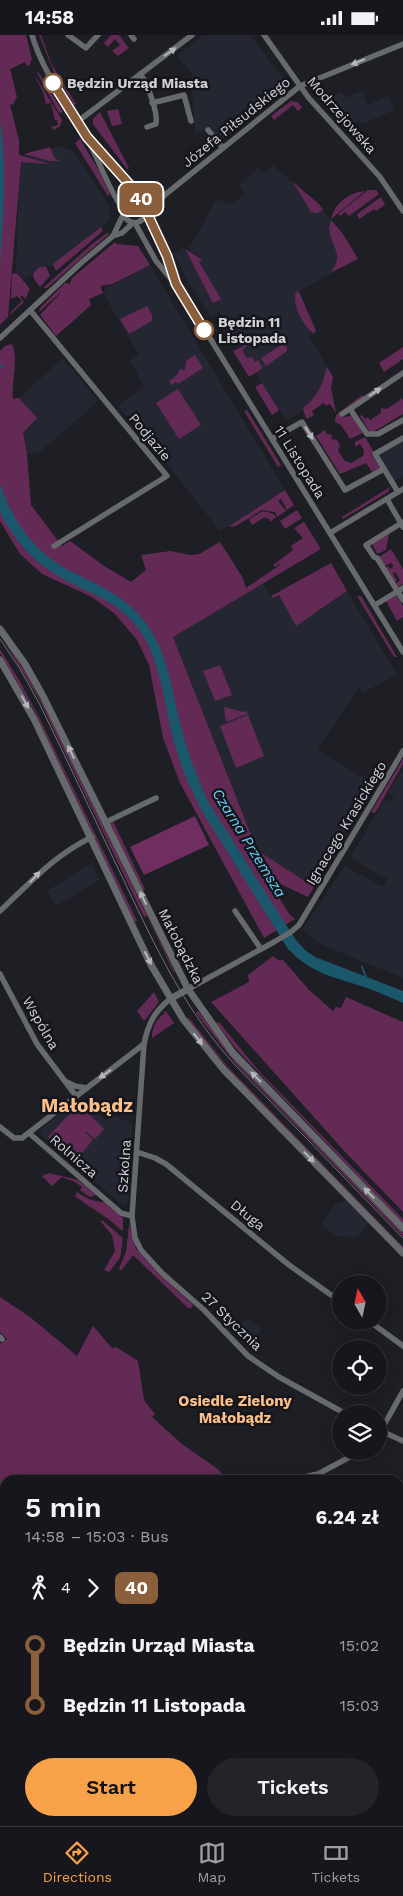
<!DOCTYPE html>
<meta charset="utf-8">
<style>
:root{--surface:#16161c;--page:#232329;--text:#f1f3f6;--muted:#9e9fa3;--line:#35353b;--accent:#f7a248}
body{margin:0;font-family:"Work Sans",sans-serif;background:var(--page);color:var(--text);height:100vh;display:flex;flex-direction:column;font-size:19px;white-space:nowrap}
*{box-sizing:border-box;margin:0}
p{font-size:16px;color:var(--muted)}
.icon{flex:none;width:28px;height:28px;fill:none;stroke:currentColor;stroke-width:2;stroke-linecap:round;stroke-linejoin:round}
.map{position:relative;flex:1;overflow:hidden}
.panel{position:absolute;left:0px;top:1440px;width:404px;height:351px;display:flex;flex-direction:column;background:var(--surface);border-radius:15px 15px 0 0;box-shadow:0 2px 12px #0003,0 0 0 1px var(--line)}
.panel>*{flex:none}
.badge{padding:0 10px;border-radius:8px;font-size:18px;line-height:32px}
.needle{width:32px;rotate:351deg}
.fabs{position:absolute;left:332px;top:1240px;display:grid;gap:10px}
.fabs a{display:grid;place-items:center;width:55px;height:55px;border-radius:50%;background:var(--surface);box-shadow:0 2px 12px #0003,0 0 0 1px var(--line);font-size:25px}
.map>.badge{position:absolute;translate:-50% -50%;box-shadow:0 0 0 2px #fff}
.legs{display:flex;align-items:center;gap:8px;height:55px;padding:0 25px;font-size:16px}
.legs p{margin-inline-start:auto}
.headline{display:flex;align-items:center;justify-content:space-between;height:85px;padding:0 25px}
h1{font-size:28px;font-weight:600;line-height:38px}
.button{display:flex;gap:10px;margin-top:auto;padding:10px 25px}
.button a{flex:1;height:58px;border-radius:30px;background:var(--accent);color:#111;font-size:20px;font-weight:600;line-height:58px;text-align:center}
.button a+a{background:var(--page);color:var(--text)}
ul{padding:0 25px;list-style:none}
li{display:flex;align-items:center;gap:18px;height:60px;font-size:19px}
li i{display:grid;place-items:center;width:8px;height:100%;margin:0 6px;background:currentColor}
li i::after{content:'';width:12px;height:12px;margin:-6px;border:4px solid;border-radius:50%;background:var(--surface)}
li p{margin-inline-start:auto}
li:first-child i{background:linear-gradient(#0000 50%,currentColor 0)}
li:last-child i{background:linear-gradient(currentColor 50%,#0000 0)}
.status{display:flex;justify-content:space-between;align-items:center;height:35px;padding:0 25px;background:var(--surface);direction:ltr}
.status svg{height:14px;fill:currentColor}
.tabs{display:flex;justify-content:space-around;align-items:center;height:70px;border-top:1px solid var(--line);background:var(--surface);font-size:14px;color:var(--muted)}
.tabs a{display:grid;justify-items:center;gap:2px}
.tabs .on{color:var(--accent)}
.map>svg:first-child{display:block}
</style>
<div class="status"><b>14:58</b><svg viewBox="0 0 49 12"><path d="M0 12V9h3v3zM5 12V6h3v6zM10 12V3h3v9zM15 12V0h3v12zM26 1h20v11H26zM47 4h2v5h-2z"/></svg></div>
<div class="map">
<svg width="403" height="1791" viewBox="0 0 403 1791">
<rect width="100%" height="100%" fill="#1e1e25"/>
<g fill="#242632">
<path d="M203 0H250L289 51 217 110 204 94 195 100 192 51 194 48 191 44 192 38 177 21Z"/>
<path d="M362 56 368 70 388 61 394 75 362 89 359 85 347 91 327 69 332 65 329 62 342 57 345 63Z"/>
<path d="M60 111 73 116 109 171 110 182 108 187 53 230H45L24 245 16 235 20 121Z"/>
<path d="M273 130 322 174 342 199 358 224 299 256 317 297 309 301 334 343 325 359 287 386 260 345 215 269 188 211 193 207 216 164 230 169 246 159 239 151 257 133 265 139Z"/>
<path d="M184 213 219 277 211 282 187 245 174 219Z"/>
<path d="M150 230 285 455 220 496 131 383 127 382 118 371 144 351 130 326 139 320 103 258 106 253Z"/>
<path d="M63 323 98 366 41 416 27 420 22 398 37 383 19 363Z"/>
<path d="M403 405V441L394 446 378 419Z"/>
<path d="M263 548 272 563 278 560 315 579 347 556 397 639 363 658 359 652 317 715 374 749 314 852 257 815 173 602Z"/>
<path d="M403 735V943L320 909 303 894 345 831 383 852 387 844 350 823 385 764 391 767 394 762 388 758Z"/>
<path d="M92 828 100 845 56 871 47 856Z"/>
<path d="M81 1064 106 1085 113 1080 132 1088 128 1166 125 1170 120 1168 40 1099 41 1093Z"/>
<path d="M346 1165 368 1188 357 1202 338 1201 321 1191 335 1169Z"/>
<path d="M246 1283 262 1293 251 1310 235 1299Z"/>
</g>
<g fill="#642a56">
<path d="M0 0H26L32 24 29 31H27L25 27 10 34 17 62 13 69 10 70 19 105V120L50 129 21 127 8 282 0 290Z"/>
<path d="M39 0H41L52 30 76 69 74 70 54 37Z"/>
<path d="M111 0H119L129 13 118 21 112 16 120 10 115 4 108 12 104 8Z"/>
<path d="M32 36 62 85 60 91 54 95 51 92 58 90 57 85H55L51 68 46 69 43 57Z"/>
<path d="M36 36 39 38 63 77 59 78Z"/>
<path d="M291 66 297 67 302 72 298 76 293 70 274 85 271 81Z"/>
<path d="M118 74 122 89 112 91 107 76Z"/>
<path d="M100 77 129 133 127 134 93 89V84Z"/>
<path d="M80 104 98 134 110 159 108 161 75 108Z"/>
<path d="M50 112 54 122 59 126H50L24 119Z"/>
<path d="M293 147 319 169 323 175 317 178 311 177Z"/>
<path d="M368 155H376L379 159 349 181 345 177 340 181 338 179Z"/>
<path d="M365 156 331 184C335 167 349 158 365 156Z"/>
<path d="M381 162 385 170 376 176 374 174 359 184 357 179Z"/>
<path d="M331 185 343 199 358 224 330 238C349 217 323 207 331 185Z"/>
<path d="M101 192 103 196 56 236 53 229Z"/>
<path d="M107 198 109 199 47 253H43L92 209Z"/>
<path d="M115 207 116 209 138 211 150 230 112 249 100 251 103 258 89 264 91 270 56 301 40 280 64 254 39 277 40 273 65 248 70 249 72 243Z"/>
<path d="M185 214 202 225 199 227 221 264 213 268Z"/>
<path d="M46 231 50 241 40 252 34 244 33 239 38 233Z"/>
<path d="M17 238 30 254 25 264 22 260 20 262 24 267 11 279 10 278 22 266 17 261 11 264 12 239Z"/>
<path d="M298 255 316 296 313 298C303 290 294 274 295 260Z"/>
<path d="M147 271 152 280V286L129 299 120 284Z"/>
<path d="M230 293 238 306 242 303 247 311 242 315 247 323 252 322 255 327 258 325 263 333 249 342 233 316 244 311 241 305 229 310 231 305 226 296Z"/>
<path d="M286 302 287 316 266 331 261 323 286 307 284 303Z"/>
<path d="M12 309C19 325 11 346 13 364L19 363 37 383 23 398 27 420 31 470 62 511 70 506 104 531 131 547 146 535 141 520 171 516 190 520 199 519 220 507 243 543 246 553 280 530 281 528 275 532 273 530 293 515 291 511 303 503 294 493 304 487 321 514 173 602 257 815 314 852 308 862 276 847 271 850 290 880 295 884 264 903 180 748 163 703 149 630 137 605 115 579 92 562 42 539 20 519 0 486V316L5 311Z"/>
<path d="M403 312V324L384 337 379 328Z"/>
<path d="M195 320 203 333 178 349 176 347 171 350 169 346 177 340 180 334 185 335 186 326Z"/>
<path d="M327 332 333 342 331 353 336 378 330 369 326 371 324 368 312 376 314 380 307 384 303 375 304 372C318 362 323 348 327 332Z"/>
<path d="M262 348 279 375 272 380 255 352Z"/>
<path d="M178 354 201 390 179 404 156 368Z"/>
<path d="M362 360 363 362 342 382 352 381 363 398 350 404 341 390 335 387 336 380Z"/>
<path d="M400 363 403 365V379L373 397 369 396 360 381 362 380 365 384 368 382 370 385 381 378V373L387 374 399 366Z"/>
<path d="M247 375 281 430 278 432 244 376Z"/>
<path d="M325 395 327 399 332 400 331 404 337 405 340 410 338 416 345 426 351 428 363 421 364 415 360 409 355 412V407L365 402 374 417 371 419 380 433 372 437 366 428 340 439 316 401Z"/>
<path d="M390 452 388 457 343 484 342 482Z"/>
<path d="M285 455 294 470 287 475 281 464 278 466 286 476 277 482 275 477 262 475 234 492 229 491Z"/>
<path d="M297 475 302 483 285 494 280 486Z"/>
<path d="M263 476 274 479 276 482 270 487 269 483 267 484 265 482 252 490 249 484Z"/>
<path d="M389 498 386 515 377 519 372 509Z"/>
<path d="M391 514 403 534V549L398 552 396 549 400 545 395 537 393 538 397 546 394 547 386 532 388 531 390 534 394 531 391 528 385 531 379 522Z"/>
<path d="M331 528 347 556 296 591 279 560 272 563 271 561Z"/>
<path d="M396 560 403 571V582L397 586 386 566Z"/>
<path d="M357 561H361L397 622H394Z"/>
<path d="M0 599 24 635 45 673 175 937 174 938 147 881 144 882 40 666Z"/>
<path d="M0 614 19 645 39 682 137 886 134 887 163 945 152 924 36 679 0 618Z"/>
<path d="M220 630 232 660 215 666 203 636Z"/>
<path d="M224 672 244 677 246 676 248 679 226 687Z"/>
<path d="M248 680 264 721 236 733 220 691Z"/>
<path d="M403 724V729L375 778 371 777Z"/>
<path d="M113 786 145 854 143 855 110 789Z"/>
<path d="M273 921 278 925H283L309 955 333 976 336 972 341 973 346 962 403 987V1177L346 1118 211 967 249 947 248 940Z"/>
<path d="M154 957 159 967 144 986 137 976Z"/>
<path d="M166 976 174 988 152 1003C152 992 156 984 165 978H162Z"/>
<path d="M198 976 245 1036 403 1198V1201L236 1029 196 978Z"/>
<path d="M189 983 228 1032 403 1212V1214L231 1037 187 984Z"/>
<path d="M219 987 258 1035 403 1184V1188L237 1015 216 988Z"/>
<path d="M79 1069 104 1094 95 1104 85 1096V1097L93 1105 75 1126 48 1102Z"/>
<path d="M49 1138 78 1145 96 1160 90 1162 80 1155 82 1152 75 1147 62 1142 52 1151 42 1141Z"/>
<path d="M77 1157C86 1163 93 1167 104 1167L123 1183V1195H121C107 1181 90 1173 75 1161Z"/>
<path d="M102 1185 123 1203 120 1223 109 1237 104 1235 115 1216 112 1200 101 1187Z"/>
<path d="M129 1189 136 1214 158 1238 193 1270 191 1273H188L133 1220 121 1236 119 1233 126 1217Z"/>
<path d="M0 1262 30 1282 77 1321 93 1291 112 1313 116 1312 138 1326 144 1365 155 1379 152 1382 182 1409 219 1435 226 1445H5V1786H285L287 1791H0V1309L7 1304 0 1297Z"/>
<path d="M403 1496V1544L399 1547V1498Z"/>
</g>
<path fill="#702e60" d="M195 781 209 810 144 840 130 812Z"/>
<g fill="#1a576b">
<path d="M0 86C7 133 3 181 0 229Z"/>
<path d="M0 449C12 484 32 515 66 534 93 548 121 558 142 583 167 613 171 651 180 688 186 713 195 737 205 760 212 775 222 788 231 802 252 837 274 871 296 905L305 915 315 922 403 956V968C391 963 379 957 367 953 335 942 313 940 288 914L202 776C192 757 183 738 177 717 163 674 164 624 134 588 112 563 87 558 60 542 42 532 25 517 13 499 9 492 2 484 0 476 0 468 0 457 0 449Z"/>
</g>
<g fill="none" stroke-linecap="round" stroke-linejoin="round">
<g stroke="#1a576b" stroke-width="2">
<path d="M0 332 3 331"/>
<path d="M362 932 366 942"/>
</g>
<g stroke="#676a6d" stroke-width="5.5">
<path d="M32 0C43 38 67 67 86 101 99 125 107 151 122 173"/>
<path d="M68 0 86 13 98 0"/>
<path d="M131 0 134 4"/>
<path d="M264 0 308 62 380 142 403 176"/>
<path d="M140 39C148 48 158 78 156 89L147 92"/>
<path d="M152 68 184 60 191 86"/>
<path d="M77 87 192 0"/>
<path d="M208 95 223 113"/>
<path d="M92 108 147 171C149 187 131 194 123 180V169L130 163H139"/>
<path d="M144 166 161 163 300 51 403 9"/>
<path d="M147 178 167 221 175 245"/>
<path d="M135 188 156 226 181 256 403 617"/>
<path d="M113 201 123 180"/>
<path d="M30 275 167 441 54 511"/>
<path d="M0 303 81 228 113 201 122 198 133 188"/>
<path d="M403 338 350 374 367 399H378L403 385"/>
<path d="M342 379 350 374"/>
<path d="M272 404 302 387 345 455 384 434"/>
<path d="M398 457 375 419 403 403"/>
<path d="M387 464 403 492"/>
<path d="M403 487 366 510 374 522 377 523 403 565"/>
<path d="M330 498 403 454"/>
<path d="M375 570 403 553"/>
<path d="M106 787 156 763"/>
<path d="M0 876C31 847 53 821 92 802"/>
<path d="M235 876 261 914"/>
<path d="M0 939 37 1009 76 1061"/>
<path d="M188 954 274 907 291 897 299 890 403 716"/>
<path d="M170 964C154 977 148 989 144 1009L132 1181 135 1203 141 1215 162 1238 204 1275 248 1321 279 1342 346 1379"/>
<path d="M67 1047 75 1051 87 1053"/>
<path d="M0 1092 14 1103H22L144 1009"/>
<path d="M29 1098 121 1178 132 1181"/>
<path d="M137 1117 155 1123 166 1129 289 1230 341 1267"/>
<path d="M369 1286 403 1311"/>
<path d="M0 1302 2 1304"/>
<path d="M379 1395 403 1406"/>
<path d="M379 1399 403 1356"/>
<path d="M308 1441 318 1439 361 1416"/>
<path d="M399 1624 403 1622"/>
<path d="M399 1715 403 1713"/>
<path d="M399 1768 403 1779"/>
<path d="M323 1786 324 1791"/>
</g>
<g stroke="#676a6d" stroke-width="7">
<path d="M0 594 25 629 43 661 188 954 233 1018 403 1193"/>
<path d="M0 625 34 684 151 930 183 984 224 1035 403 1218"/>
<path d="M170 964 188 954"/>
</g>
<path stroke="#717177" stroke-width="1" d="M0 604 20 634 39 668C69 728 97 790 126 850 158 917 186 977 237 1032L403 1203"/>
</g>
<defs><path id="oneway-solid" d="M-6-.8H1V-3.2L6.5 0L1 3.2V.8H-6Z" transform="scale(1.25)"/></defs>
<g fill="#b6b7bb">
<use href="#oneway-solid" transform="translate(170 17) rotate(-35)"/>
<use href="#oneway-solid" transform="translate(358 27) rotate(158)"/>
<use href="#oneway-solid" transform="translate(375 357) rotate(-34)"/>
<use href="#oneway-solid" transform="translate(309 398) rotate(58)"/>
<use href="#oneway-solid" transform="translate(25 667) rotate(62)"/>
<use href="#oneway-solid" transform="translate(71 717) rotate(-116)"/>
<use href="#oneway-solid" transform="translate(35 842) rotate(-47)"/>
<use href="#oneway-solid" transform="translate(143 863) rotate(-116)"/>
<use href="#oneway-solid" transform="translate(148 923) rotate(63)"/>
<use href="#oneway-solid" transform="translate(198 1004) rotate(52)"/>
<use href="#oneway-solid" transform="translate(105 1039) rotate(144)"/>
<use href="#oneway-solid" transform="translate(256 1042) rotate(-134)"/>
<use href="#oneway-solid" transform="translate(309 1122) rotate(46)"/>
<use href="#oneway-solid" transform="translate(369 1158) rotate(-134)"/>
</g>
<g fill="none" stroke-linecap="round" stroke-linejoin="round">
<defs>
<path id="line-1" d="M53 48 87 102 146 168 147 178 167 221 176 249 204 295"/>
</defs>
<use href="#line-1" stroke="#fff" stroke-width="11"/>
<use href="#line-1" stroke="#8b5e3c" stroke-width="8"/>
</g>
<g fill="#fff" stroke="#8b5e3c" stroke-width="2.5">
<circle cx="53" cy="48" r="9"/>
<circle cx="204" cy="295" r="9"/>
</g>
<g text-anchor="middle" stroke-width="5" stroke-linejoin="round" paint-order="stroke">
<g font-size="14" font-weight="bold" fill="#d0d1d5" stroke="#15151c" text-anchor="start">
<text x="67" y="53">Będzin Urząd Miasta</text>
<text x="218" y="292">Będzin 11<tspan x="218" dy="16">Listopada</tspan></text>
</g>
<g font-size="14" fill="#d0d1d5" stroke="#15151c">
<text transform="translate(342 80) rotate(49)" y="5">Modrzejowska</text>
<text transform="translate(236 87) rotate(-39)" y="5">Józefa Piłsudskiego</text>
<text transform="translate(150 402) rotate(50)" y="5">Podjazie</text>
<text transform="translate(300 427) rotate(58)" y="5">11 Listopada</text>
<text transform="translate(346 788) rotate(-59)" y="5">Ignacego Krasickiego</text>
<text transform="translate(181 911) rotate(63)" y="5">Małobądzka</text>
<text transform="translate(41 988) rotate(60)" y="5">Wspólna</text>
<text transform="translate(74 1121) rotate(41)" y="5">Rolnicza</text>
<text transform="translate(124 1131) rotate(-86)" y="5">Szkolna</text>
<text transform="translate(248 1180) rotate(39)" y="5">Długa</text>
<text transform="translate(232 1286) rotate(44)" y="5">27 Stycznia</text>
</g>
<g font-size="15" font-style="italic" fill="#64d4fb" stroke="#15151c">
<text transform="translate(249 808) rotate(58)" y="5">Czarna Przemsza</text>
</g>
<g font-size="15" font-weight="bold" fill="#fbbf87" stroke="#15151c">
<text x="235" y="1371">Osiedle Zielony<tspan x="235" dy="17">Małobądz</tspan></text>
</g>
<g font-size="19" font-weight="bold" fill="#fbbf87" stroke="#15151c">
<text x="87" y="1077">Małobądz</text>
</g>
</g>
</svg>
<div class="fabs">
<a><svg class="needle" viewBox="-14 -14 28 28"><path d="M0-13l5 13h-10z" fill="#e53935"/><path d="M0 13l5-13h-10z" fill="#9e9fa3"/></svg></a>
<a><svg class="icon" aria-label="locate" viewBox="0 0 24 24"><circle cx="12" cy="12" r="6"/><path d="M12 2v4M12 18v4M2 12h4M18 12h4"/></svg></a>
<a><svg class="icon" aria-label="layers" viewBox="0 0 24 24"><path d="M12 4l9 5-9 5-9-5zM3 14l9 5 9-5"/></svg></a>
</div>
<b class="badge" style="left:141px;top:164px;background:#8b5e3c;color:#fff">40</b>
<section class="panel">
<div class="headline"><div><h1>5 min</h1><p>14:58 – 15:03 · Bus</p></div><b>6.24 zł</b></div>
<div class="legs"><svg class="icon" aria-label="walk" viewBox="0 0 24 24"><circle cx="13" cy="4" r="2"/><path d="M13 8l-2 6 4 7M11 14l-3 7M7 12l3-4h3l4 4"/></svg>4<svg class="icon" aria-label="forward" viewBox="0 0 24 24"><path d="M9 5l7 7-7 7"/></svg><b class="badge" style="background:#8b5e3c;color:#fff">40</b></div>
<ul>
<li><i style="color:#8b5e3c"></i><b>Będzin Urząd Miasta</b><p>15:02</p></li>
<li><i style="color:#8b5e3c"></i><b>Będzin 11 Listopada</b><p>15:03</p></li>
</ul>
<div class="button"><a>Start</a><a>Tickets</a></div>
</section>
</div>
<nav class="tabs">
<a class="on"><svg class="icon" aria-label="directions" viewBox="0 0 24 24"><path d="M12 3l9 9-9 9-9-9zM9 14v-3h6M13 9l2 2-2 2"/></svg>Directions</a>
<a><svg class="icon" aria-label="map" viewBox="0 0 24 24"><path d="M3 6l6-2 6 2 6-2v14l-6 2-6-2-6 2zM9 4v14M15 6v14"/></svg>Map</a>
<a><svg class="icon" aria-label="tickets" viewBox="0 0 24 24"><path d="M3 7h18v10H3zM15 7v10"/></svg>Tickets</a>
</nav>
